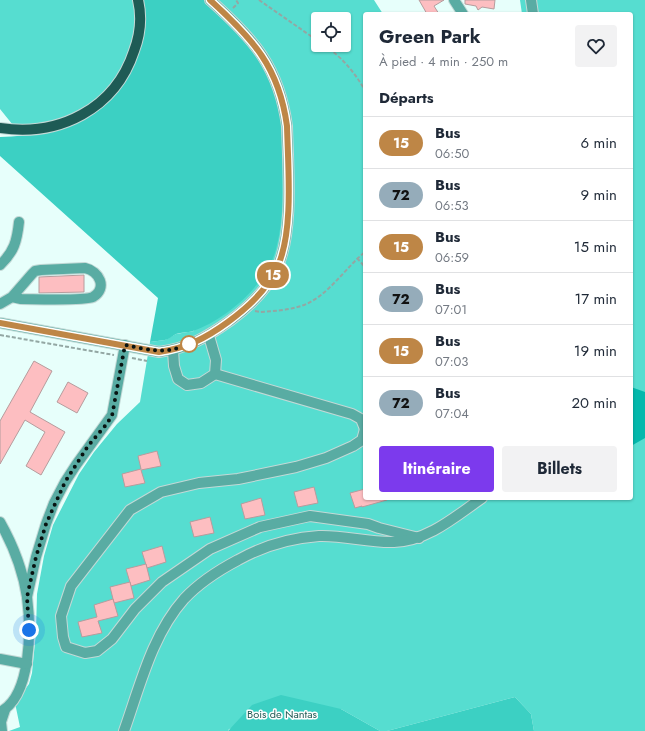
<!DOCTYPE html>
<html lang="fr">
<meta charset="utf-8">
<style>
:root{--surface:#fff;--page:#f2f2f3;--text:#1f2937;--muted:#747a83;--line:#e0e1e3;--accent:#7c3aed}
body{margin:0;font-family:Jost,sans-serif;background:var(--page);color:var(--text);height:100vh;display:flex;flex-direction:column;font-size:15px;white-space:nowrap}
*{box-sizing:border-box;margin:0}
p{font-size:13px;color:var(--muted)}
.icon{flex:none;width:22px;height:22px;fill:none;stroke:currentColor;stroke-width:2;stroke-linecap:round;stroke-linejoin:round}
.map{position:relative;flex:1;overflow:hidden}
.drawer{position:absolute;left:363px;top:12px;width:270px;height:488px;display:flex;flex-direction:column;background:var(--surface);border-radius:4px;box-shadow:0 1px 3px #0004}
.drawer>*{flex:none}
.badge{padding:0 8px;border-radius:13px;font-size:14px;line-height:26px}
.buttons{position:absolute;left:311px;top:12px;display:grid;gap:8px}
.buttons a{display:grid;place-items:center;width:40px;height:40px;border-radius:4px;background:var(--surface);box-shadow:0 1px 3px #0004;font-size:20px}
.you{position:absolute;width:20px;height:20px;margin:-10px;border:3px solid #fff;border-radius:50%;background:#1a73e8;box-shadow:0 0 0 6px #1a73e833}
.map>.badge{position:absolute;translate:-50% -50%;box-shadow:0 0 0 2px #fff}
h2{padding:0 16px;font-size:15px;line-height:36px}
.round{display:grid;place-items:center;flex:none;width:42px;height:42px;border-radius:4px;background:var(--page)}
.overview{display:flex;align-items:center;justify-content:space-between;height:68px;padding:0 16px}
h1{font-size:19px;font-weight:700;line-height:30px}
.button{display:flex;gap:8px;margin-top:auto;padding:8px 16px}
.button a{flex:1;height:46px;border-radius:4px;background:var(--accent);color:#fff;font-size:16px;font-weight:700;line-height:46px;text-align:center}
.button a+a{background:var(--page);color:var(--text)}
ul{padding:0;list-style:none}
li{display:flex;align-items:center;gap:12px;height:52px;padding:0 16px;border-top:1px solid var(--line)}
li div{flex:1}
li b{display:block;font-size:15px}
li em{font-style:normal}
li .badge{min-width:44px;font-weight:700;text-align:center}
.map>svg:first-child{display:block}
</style>
<div class="map">
<svg width="645" height="731" viewBox="0 0 645 731">
<rect width="100%" height="100%" fill="#e7fffb"/>
<g fill="#56ddd0" fill-rule="evenodd">
<path d="M0 0H142C147 19 144 36 138 54 124 98 91 122 48 133 39 135 29 135 21 135L0 109Z"/>
<path d="M204 0H374L383 14H365V498H631V14H522L520 0H645V731H534L531 714 515 697 387 731H380L341 709 229 729 228 731H9L20 727 15 703 29 684 32 673 36 632 37 594 44 556 53 525 79 474 94 452 117 424 140 402 150 342 165 340 176 334 194 331 245 41ZM318 19H344V45H318Z"/>
</g>
<g fill="#3cd0c3">
<path d="M142 0H204C228 24 255 47 269 79 275 94 280 111 282 128 283 142 282 157 282 170 283 196 283 223 276 249 267 284 227 319 193 331 188 333 181 332 176 334 172 336 169 339 165 340 160 341 155 341 150 342L158 298 0 156V137C15 136 31 136 46 133 52 132 58 130 63 128 100 116 126 91 138 54 144 36 147 18 142 0Z"/>
<path d="M281 695 341 709 380 731H228L252 705Z"/>
<path d="M515 697 531 714 534 731H387Z"/>
</g>
<path fill="#04b8ac" d="M631 387 645 392V438L631 446Z"/>
<g fill="#fdbec1" stroke="#b69c9d">
<path d="M419 0H444L434 6 439 14H427Z"/>
<path d="M465 0H495L494 9 482 7 478 10 476 6 465 4Z"/>
<path d="M84 275V292L39 293V277Z"/>
<path d="M34 361 52 371 30 412 65 432 41 475 26 466 45 432 25 420 0 464V421Z"/>
<path d="M68 382 88 393 77 413 57 402Z"/>
<path d="M157 451 161 466 141 470 145 483 125 487 122 474 141 469 138 456Z"/>
<path d="M314 487 318 503 298 507 294 492Z"/>
<path d="M365 489V498H387V500L362 507V506L355 508 350 493Z"/>
<path d="M261 498 265 515 245 519 241 504Z"/>
<path d="M210 517 214 533 194 537 190 522Z"/>
<path d="M162 546 166 562 147 568 142 552Z"/>
<path d="M146 564 150 580 131 586 126 569Z"/>
<path d="M130 582 134 598 114 603 110 587Z"/>
<path d="M113 599 118 616 98 621 102 633 82 637 78 622 97 617 94 605Z"/>
</g>
<g fill="none" stroke-linecap="round" stroke-linejoin="round">
<defs>
<g id="minor">
<path d="M454 0 463 14"/>
<path d="M531 0 533 14"/>
<path d="M0 265C14 252 17 241 19 222"/>
<path d="M0 304 12 297 32 274 35 271 41 270 85 268C99 271 108 288 93 297 84 301 34 299 21 299L12 297"/>
<path d="M0 323 159 352C189 348 207 337 231 320 250 306 267 290 277 268 294 232 288 167 287 126 279 67 254 39 210 0"/>
<path d="M173 350 174 366 178 379 187 385 201 383 215 374 216 360 209 336"/>
<path d="M215 374 352 414 361 419 365 429"/>
<path d="M365 429 362 440 353 446 326 458 296 467 238 479 199 483 161 492 130 510 71 586 61 616 63 637 66 647 85 653 97 651 112 639 135 609 162 582 210 549 260 527 310 516 368 524 379 528 419 538"/>
<path d="M0 522C13 545 23 571 27 597 31 628 32 696 0 712"/>
<path d="M27 597 36 557 46 524 54 503 65 482 76 465 112 415 125 345"/>
<path d="M0 659 27 664"/>
<path d="M2 731 1 722 5 710"/>
<path d="M124 731C140 686 152 635 184 599 199 583 219 570 238 560 263 546 290 538 319 536 344 535 369 543 394 542 428 541 456 516 482 498"/>
</g>
<path id="major" d="M0 128C59 137 115 109 134 51 140 35 142 17 138 0"/>
</defs>
<use href="#minor" stroke="#c3d9d6" stroke-width="12"/>
<use href="#major" stroke="#c3d9d6" stroke-width="12"/>
<g stroke="#93a7a3" stroke-width="2" stroke-dasharray="4 2" stroke-linecap="butt">
<path d="M259 0 318 41"/>
<path d="M233 8 238 3 236 0"/>
<path d="M324 45C342 57 354 72 365 90"/>
<path d="M357 258 365 267"/>
<path d="M255 311 260 312C275 311 290 310 304 305 329 295 345 268 365 252"/>
<path d="M0 335 114 355"/>
<path d="M132 358 147 361"/>
</g>
<use href="#minor" stroke="#59aca3" stroke-width="10"/>
<use href="#major" stroke="#1e5b55" stroke-width="10"/>
</g>
<g fill="none" stroke-linecap="round" stroke-linejoin="round">
<defs>
<path id="line" d="M0 323 159 352C187 348 206 338 228 322 248 307 266 291 277 268 294 232 288 167 287 126 279 67 253 39 210 0"/>
</defs>
<use href="#line" stroke="#fff" stroke-width="9"/>
<use href="#line" stroke="#be8646" stroke-width="6"/>
<path stroke="#081311" stroke-width="4" stroke-dasharray="0 7.2" d="M29 630 27 597 36 557 46 524 65 482 88 446 105 426 112 416 125 345C152 350 162 355 189 344"/>
</g>
<circle fill="#fff" stroke="#be8646" stroke-width="2" cx="189" cy="344" r="8"/>
<g text-anchor="middle" stroke-width="3" stroke-linejoin="round" paint-order="stroke">
<g font-size="11" fill="#1f5a54" stroke="#fff">
<text x="282" y="718">Bois de Nantas</text>
</g>
</g>
</svg>
<div class="buttons">
<a><svg class="icon" aria-label="locate" viewBox="0 0 24 24"><circle cx="12" cy="12" r="6"/><path d="M12 2v4M12 18v4M2 12h4M18 12h4"/></svg></a>
</div>
<div class="you" style="left:29px;top:630px"></div>
<b class="badge" style="left:273px;top:275px;background:#be8646;color:#fff">15</b>
<section class="drawer">
<div class="overview"><div><h1>Green Park</h1><p>À pied · 4 min · 250 m</p></div><a class="round"><svg class="icon" aria-label="heart" viewBox="0 0 24 24"><path d="M12 20l-8-8c-3-5 5-10 8-4 3-6 11-1 8 4z"/></svg></a></div>
<h2>Départs</h2>
<ul>
<li><span class="badge" style="background:#be8646;color:#fff">15</span><div><b>Bus</b><p>06:50</p></div><em>6 min</em></li>
<li><span class="badge" style="background:#95acba;color:#111">72</span><div><b>Bus</b><p>06:53</p></div><em>9 min</em></li>
<li><span class="badge" style="background:#be8646;color:#fff">15</span><div><b>Bus</b><p>06:59</p></div><em>15 min</em></li>
<li><span class="badge" style="background:#95acba;color:#111">72</span><div><b>Bus</b><p>07:01</p></div><em>17 min</em></li>
<li><span class="badge" style="background:#be8646;color:#fff">15</span><div><b>Bus</b><p>07:03</p></div><em>19 min</em></li>
<li><span class="badge" style="background:#95acba;color:#111">72</span><div><b>Bus</b><p>07:04</p></div><em>20 min</em></li>
</ul>
<div class="button"><a>Itinéraire</a><a>Billets</a></div>
</section>
</div>
